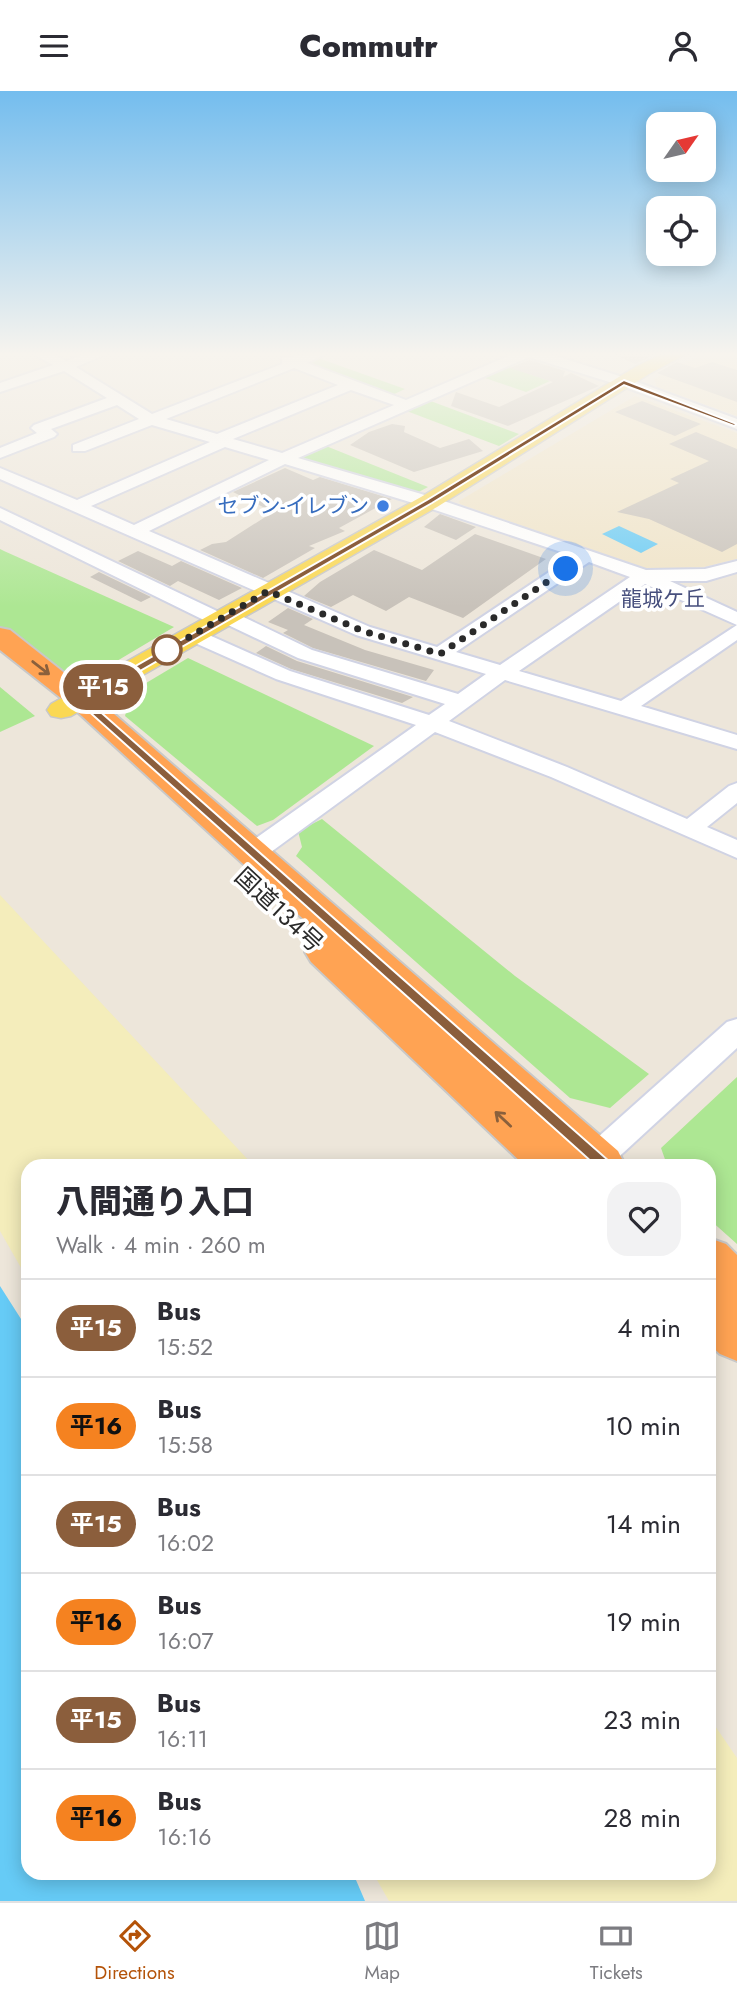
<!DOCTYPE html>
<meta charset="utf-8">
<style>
:root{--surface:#fff;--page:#f2f2f3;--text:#2b2b33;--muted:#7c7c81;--line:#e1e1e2;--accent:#b45309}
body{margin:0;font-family:Jost,"Noto Sans JP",sans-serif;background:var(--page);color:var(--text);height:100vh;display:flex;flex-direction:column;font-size:26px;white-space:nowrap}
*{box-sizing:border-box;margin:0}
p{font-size:23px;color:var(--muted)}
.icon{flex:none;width:38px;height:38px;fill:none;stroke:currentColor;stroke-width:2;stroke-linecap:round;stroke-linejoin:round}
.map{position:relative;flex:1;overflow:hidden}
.side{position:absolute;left:21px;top:1068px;width:695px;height:721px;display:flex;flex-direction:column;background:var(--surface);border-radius:21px;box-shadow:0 4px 18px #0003}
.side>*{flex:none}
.badge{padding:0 14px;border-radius:23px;font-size:24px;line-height:46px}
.needle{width:46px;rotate:56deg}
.buttons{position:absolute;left:646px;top:21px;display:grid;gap:14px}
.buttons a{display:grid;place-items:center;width:70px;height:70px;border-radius:14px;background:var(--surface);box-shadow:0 4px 18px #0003;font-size:35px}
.you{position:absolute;width:35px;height:35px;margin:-18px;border:5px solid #fff;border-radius:50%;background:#1a73e8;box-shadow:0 0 0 10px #1a73e833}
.map>.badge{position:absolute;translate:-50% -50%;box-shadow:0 0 0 4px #fff}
.round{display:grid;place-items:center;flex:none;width:74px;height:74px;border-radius:21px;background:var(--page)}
.overview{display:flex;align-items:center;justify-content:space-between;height:119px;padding:0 35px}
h1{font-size:33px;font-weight:800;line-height:52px}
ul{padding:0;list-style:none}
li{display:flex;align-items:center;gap:21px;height:98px;padding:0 35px;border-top:2px solid var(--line)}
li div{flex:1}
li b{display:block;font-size:26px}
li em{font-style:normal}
li .badge{min-width:77px;font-weight:700;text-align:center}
header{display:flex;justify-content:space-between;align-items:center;height:91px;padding:0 35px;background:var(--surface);font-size:32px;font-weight:800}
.menu{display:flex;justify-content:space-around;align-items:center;height:98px;border-top:2px solid var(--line);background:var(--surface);font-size:19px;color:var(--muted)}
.menu a{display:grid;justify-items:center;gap:4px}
.menu .selected{color:var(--accent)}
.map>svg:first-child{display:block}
</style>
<header><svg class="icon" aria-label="menu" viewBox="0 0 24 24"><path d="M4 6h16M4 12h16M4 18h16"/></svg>Commutr<svg class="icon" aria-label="person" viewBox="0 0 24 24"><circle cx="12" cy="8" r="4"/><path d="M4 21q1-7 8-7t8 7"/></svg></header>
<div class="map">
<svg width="737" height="1810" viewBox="0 0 737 1810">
<rect width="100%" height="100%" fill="#ede6da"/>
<g fill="#f0e4c8">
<path d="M705 262H737V325L657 296 654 288Z"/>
<path d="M635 305 737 342V468L699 477H643L460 413 459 410Z"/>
</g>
<g fill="#ade793">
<path d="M318 267 405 298 388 306 300 273Z"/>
<path d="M504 274 550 290 526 301 479 285Z"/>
<path d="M428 309 519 343 499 355 404 319Z"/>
<path d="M321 353 428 396 415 403 291 367Z"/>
<path d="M0 458 4 460 174 536 85 589 63 587 0 540Z"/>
<path d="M188 567 374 655 273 729 257 735 125 625 131 601Z"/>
<path d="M0 596 35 625 0 641Z"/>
<path d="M322 728 515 885 649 983 610 1017 570 1007 296 765 302 756 298 740Z"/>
<path d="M737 986V1153L709 1128V1074H667L661 1057Z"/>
</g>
<g fill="#f4edbb">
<path d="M0 804 253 1074H28V1189L0 1140Z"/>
<path d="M709 1626 737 1667V1810H389L373 1782H709Z"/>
</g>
<g fill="#66cbf6">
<path d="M619 435 658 453 641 462 602 443Z"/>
<path d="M0 1195 28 1239V1782H353L365 1810H0Z"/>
</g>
<g fill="#c8c2ba">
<path d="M611 262H655L656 263 635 273Z"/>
<path d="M529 269 565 280 563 286 571 282 599 295 508 335 451 315 456 301 499 316 553 291 510 277Z"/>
<path d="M677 271 695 277 712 271 737 279V311L657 282Z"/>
<path d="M642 310 701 333 675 345 615 321Z"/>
<path d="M392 333 405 335 404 341 440 357 469 348 483 360 414 381 350 354 369 341Z"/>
<path d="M696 341 737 358V453L722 461 649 428 617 421 679 392 670 388 709 370 669 353Z"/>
<path d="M285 377 313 389 320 386 392 408 339 437 345 440 309 455 315 457 263 487 200 459 212 453 226 451 273 421 233 401Z"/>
<path d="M440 423 476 436 456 449 424 436Z"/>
<path d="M475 443 546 468 463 527 409 506 386 520 353 504 331 516 304 505 320 491 374 459 422 479Z"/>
<path d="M138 460 172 475 181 470 242 497 219 509 178 490 170 495 118 470Z"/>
<path d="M99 481 151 506 141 511 90 486Z"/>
<path d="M288 517 313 528 304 534 365 559 434 579 426 590 313 557 283 542 288 539 268 531Z"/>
<path d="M266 555 297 570 413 606 402 612 291 578 256 562Z"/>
</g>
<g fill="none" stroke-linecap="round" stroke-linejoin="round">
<defs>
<g id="minor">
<path d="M32 262H50L66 270 88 262H109L76 276 152 323 282 273V267C297 265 312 262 327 262L307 272 406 309 515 262H546L629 288 737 328V338L619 294 529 266 298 367 435 407 646 479 705 478 737 470V481L706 490H670L737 521V534L645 493 519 580 621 610 737 534V549L641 615 737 644V658L505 589 449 630 567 676 687 728 729 695 737 692V712L707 736 737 749V767L551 686 435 641 260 769 251 772 242 769 239 763 242 757 416 634 276 588 186 548 183 544 186 540H200L290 580 429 624 445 613 298 567 226 533H212L0 429V417L219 521H233L312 559 458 603 486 583 356 544 0 388V377L77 409 210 351 152 334 85 360H73V354L139 328 117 314 51 338 57 343 54 346 0 367V357L37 342 31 337 34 334 107 307 64 280 0 301V292L53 274ZM294 277 338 294 217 343 166 328ZM351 299 394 314 282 362 233 348ZM225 356 269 369 134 434 91 415ZM285 373 423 415 573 465 437 556 370 536 149 440ZM589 471 630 486 500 574 456 561Z"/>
<path d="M737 928V957L610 1074H573L578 1064 727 931Z"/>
</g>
<path id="major" d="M664 262H688L649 283 437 416 71 625 61 627 51 625 47 619 51 613 421 406 637 275Z"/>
<g id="highway">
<path d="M0 537 10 539 91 603 618 1060 625 1074H524L311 871 305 861 311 851 324 847 71 615 0 559Z"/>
<path d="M709 1147 726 1153 737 1164V1270L720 1263 709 1253Z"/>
</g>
</defs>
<use href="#minor" stroke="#d0d3e4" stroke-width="4"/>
<use href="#major" stroke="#c8c8c8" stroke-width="3"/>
<use href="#highway" stroke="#c8c8c8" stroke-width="4"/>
<use href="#minor" fill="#fff" fill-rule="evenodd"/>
<use href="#major" fill="#fad853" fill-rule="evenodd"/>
<use href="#highway" fill="#ffa353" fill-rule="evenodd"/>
</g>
<defs><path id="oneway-shaft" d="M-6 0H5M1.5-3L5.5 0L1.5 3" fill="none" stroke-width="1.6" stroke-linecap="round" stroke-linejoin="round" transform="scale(1.75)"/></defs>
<g stroke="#8a603c">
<use href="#oneway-shaft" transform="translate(41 577) rotate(38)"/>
<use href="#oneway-shaft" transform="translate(503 1028) rotate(-137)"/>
</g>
<linearGradient id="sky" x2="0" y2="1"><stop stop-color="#74bdee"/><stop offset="0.51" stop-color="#f7f4ee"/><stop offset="1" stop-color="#f7f4ee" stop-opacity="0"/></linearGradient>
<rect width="737" height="516" fill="url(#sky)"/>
<path fill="#8b5e3c" stroke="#fff" stroke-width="2" d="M624 289 737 333 734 335 624 294 432 412 88 610 609 1070 611 1074 603 1081 76 609 427 409Z"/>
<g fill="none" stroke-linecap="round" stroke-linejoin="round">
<path stroke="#2a2a2a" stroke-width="7" stroke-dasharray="0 12.6" d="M167 559 268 500 363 540 440 563 566 478"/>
</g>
<circle fill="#3f7fe0" stroke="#fff" stroke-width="2.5" cx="383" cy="415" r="7"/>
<circle fill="#fff" stroke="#8b5e3c" stroke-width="3.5" cx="167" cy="559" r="14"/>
<g text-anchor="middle" stroke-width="7" stroke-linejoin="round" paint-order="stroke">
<g font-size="21" fill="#366cbe" stroke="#fff" text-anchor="end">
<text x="369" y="422">セブン-イレブン</text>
</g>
<g font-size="21" fill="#474f7d" stroke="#fff">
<text x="663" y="515">龍城ケ丘</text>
</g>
<g font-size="24" fill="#2a2a2a" stroke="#fff">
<text transform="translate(279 819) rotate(43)" y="8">国道134号</text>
</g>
</g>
</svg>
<div class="buttons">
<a><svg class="needle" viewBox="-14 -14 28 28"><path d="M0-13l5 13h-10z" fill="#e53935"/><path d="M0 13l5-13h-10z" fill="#7c7c81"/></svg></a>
<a><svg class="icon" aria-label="locate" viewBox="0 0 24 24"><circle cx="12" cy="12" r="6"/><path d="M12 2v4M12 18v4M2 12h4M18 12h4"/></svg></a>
</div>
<div class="you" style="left:566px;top:478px"></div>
<b class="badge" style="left:103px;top:596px;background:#8b5e3c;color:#fff">平15</b>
<section class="side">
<div class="overview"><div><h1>八間通り入口</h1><p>Walk · 4 min · 260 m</p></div><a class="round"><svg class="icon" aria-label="heart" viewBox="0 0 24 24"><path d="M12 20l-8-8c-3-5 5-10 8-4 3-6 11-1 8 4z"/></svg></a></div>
<ul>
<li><span class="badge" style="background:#8b5e3c;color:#fff">平15</span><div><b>Bus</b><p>15:52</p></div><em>4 min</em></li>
<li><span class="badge" style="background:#f58220;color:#111">平16</span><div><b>Bus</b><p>15:58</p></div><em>10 min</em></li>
<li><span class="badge" style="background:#8b5e3c;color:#fff">平15</span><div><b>Bus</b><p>16:02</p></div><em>14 min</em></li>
<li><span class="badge" style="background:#f58220;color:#111">平16</span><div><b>Bus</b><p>16:07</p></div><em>19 min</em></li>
<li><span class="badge" style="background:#8b5e3c;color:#fff">平15</span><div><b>Bus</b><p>16:11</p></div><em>23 min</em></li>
<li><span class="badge" style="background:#f58220;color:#111">平16</span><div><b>Bus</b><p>16:16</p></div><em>28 min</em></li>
</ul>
</section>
</div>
<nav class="menu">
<a class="selected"><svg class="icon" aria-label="directions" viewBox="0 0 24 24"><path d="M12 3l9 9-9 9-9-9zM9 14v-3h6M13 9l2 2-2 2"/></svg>Directions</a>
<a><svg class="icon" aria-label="map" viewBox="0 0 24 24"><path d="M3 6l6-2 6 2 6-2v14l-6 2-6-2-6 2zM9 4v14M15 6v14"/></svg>Map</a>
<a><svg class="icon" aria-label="tickets" viewBox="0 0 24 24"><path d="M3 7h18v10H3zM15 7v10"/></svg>Tickets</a>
</nav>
